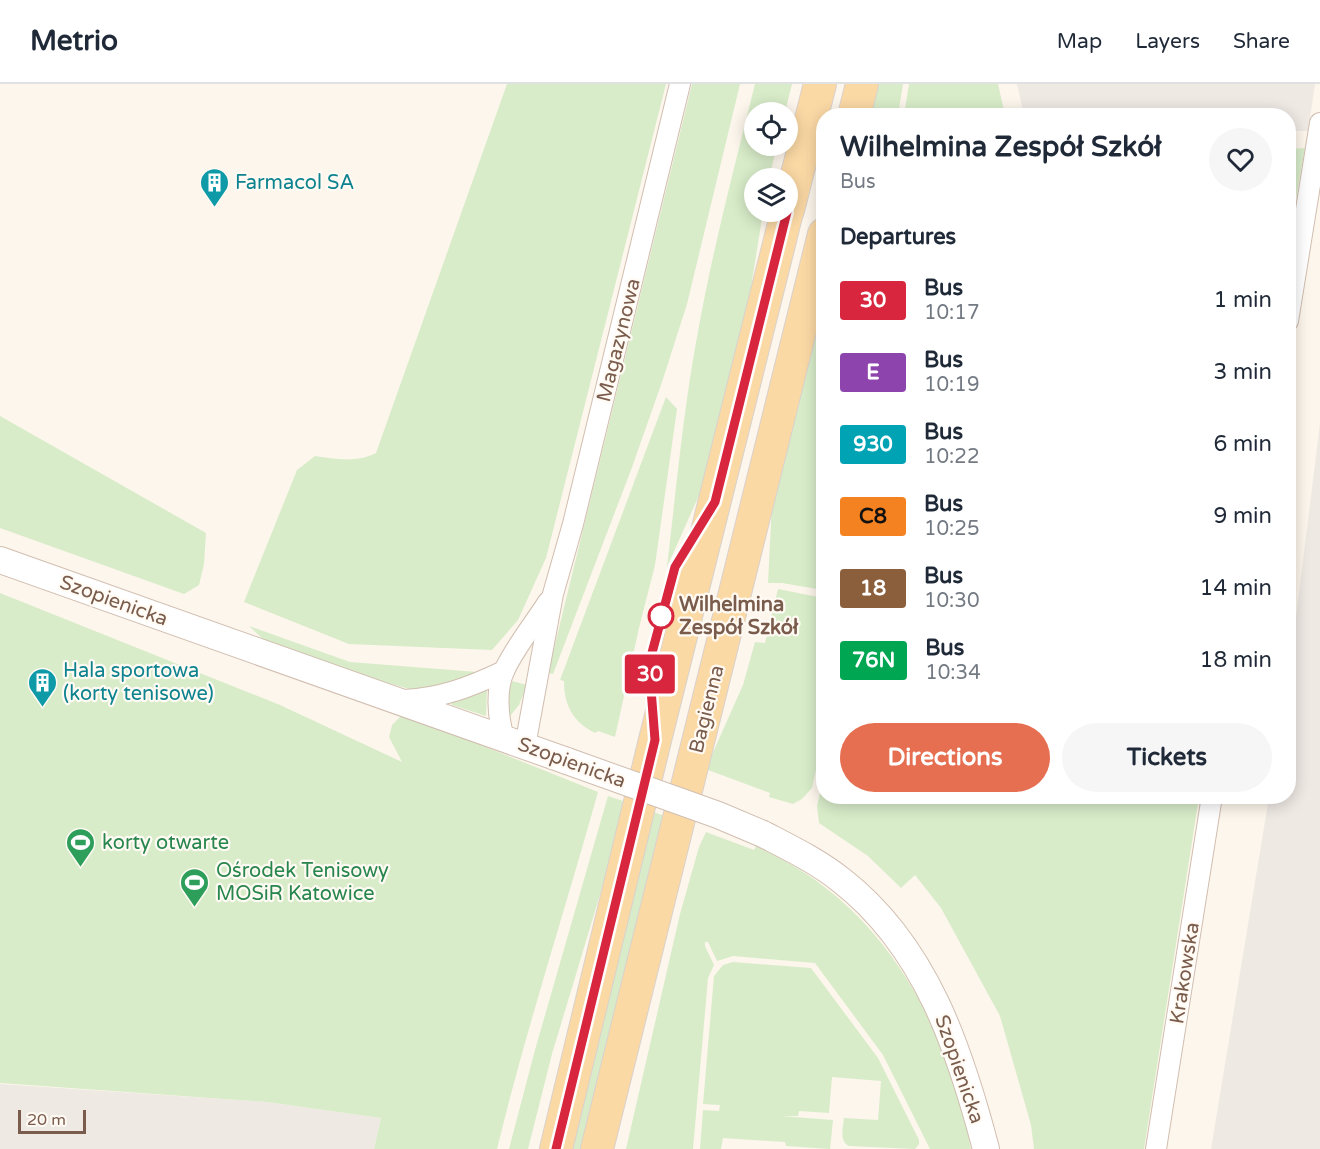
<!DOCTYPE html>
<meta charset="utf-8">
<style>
:root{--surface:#fff;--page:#f6f6f7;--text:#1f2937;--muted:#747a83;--line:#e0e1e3;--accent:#e76f51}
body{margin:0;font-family:"Varela Round",sans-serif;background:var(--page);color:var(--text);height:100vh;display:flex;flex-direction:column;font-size:22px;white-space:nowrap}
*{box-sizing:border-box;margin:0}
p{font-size:20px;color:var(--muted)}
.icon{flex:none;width:33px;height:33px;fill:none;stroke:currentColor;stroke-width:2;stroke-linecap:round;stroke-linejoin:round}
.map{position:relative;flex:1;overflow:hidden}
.details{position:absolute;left:816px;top:24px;width:480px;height:696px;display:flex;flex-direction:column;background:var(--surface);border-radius:24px;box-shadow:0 3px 15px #0003}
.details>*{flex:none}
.badge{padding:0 12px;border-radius:4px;font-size:21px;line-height:39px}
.buttons{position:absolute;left:744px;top:18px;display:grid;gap:12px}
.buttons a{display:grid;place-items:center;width:54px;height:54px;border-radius:50%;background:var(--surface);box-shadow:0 3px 15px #0003;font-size:30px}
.scale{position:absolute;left:18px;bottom:15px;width:68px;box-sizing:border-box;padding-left:6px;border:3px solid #7a5c4d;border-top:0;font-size:16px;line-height:21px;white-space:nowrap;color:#7a5c4d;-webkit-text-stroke:4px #fffaf3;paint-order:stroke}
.map>.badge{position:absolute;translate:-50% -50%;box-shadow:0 0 0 3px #fff}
h2{padding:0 24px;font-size:22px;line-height:54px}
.round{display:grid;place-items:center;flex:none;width:63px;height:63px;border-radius:32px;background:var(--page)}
.headline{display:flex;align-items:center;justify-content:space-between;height:102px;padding:0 24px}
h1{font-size:28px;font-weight:700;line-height:45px}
.cta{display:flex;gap:12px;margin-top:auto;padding:12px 24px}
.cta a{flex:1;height:69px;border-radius:36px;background:var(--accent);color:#fff;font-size:24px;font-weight:700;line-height:69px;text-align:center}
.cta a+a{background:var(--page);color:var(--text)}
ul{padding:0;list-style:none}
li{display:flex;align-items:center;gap:18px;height:72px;padding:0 24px}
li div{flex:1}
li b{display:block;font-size:22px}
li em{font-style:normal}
li .badge{min-width:66px;font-weight:700;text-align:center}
header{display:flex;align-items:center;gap:36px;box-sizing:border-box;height:84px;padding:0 30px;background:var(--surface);border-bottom:2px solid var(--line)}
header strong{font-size:28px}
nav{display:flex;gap:33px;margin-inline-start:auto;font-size:21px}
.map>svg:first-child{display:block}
</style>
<header>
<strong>Metrio</strong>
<nav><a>Map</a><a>Layers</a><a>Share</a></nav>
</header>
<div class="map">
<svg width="1320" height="1065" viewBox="0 0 1320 1065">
<rect width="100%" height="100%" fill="#fdf6ec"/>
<g fill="#efe9e4">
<path d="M1017 0H1315L1308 47H1289L1288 32 1024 31Z"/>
<path d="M1320 339V1065H1211L1269 713 1288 712 1289 590Z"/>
<path d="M0 1000 267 1018 381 1034 374 1065H0Z"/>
</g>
<g fill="#d8ecc9">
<path d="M507 0H666L546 474 518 536 492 566 349 560 244 518 297 386 315 372C336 375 356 379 376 369Z"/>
<path d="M692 0H740L687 220 663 295 631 386 553 590 548 589Z"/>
<path d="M755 0H792L785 28H754V62H777L769 94H754V128H763L746 235 701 407 667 483C676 407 683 329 697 253 712 168 734 84 755 0Z"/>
<path d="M876 0H903L898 31 868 32Z"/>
<path d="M909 0H998L1005 31H904Z"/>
<path d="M1305 64 1289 154V65Z"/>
<path d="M823 208V506L782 499H768L772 419Z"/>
<path d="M666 313 677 325 655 481 639 544 615 653 598 647 595 649C573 638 564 621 564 597L560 596Z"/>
<path d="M0 332 206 449 204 480 199 501 184 510 0 444Z"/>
<path d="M778 505 823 514 824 642 820 667 812 704 802 715 793 720 769 713 770 709 708 686 710 675 743 601 755 558 765 559Z"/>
<path d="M0 509 280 621 402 678 389 653 392 641 403 630 598 708C565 827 526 945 497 1065H374L381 1034 267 1018 0 999Z"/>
<path d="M249 542 350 578 477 588 456 598 427 605H409L375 595 264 556Z"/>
<path d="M512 597 527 601 519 621 510 632 508 631 507 620Z"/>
<path d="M487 605 486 632 452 621 451 619Z"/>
<path d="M823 696 824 712 1199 713 1144 1065H1034L1031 1041 1000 932 941 824 915 791 901 804 868 772 819 739 817 722Z"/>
<path d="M608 712 626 718 620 744 552 970 528 1065H509L535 966Z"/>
<path d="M653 728 665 732 582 1065H570Z"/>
<path d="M706 748 754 766 756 762C779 774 803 786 823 802 885 848 929 921 953 994 961 1017 966 1041 971 1065H930L883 971 815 879 733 872 717 877 708 858H705V862L714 881 708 894 693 1065H626L680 830 699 763Z"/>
<path d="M733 878 811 884 878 974 919 1056V1060L915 1065 849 1062C839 1057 843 1044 844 1034L878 1036 881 997 832 993 829 1029 799 1027 798 1032H781L833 1036 830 1065 786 1062 785 1058 723 1054 721 1065H700L703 1026 719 1027 720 1021 703 1020 714 892 723 881Z"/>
</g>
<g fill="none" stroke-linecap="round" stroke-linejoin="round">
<defs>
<g id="minor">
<path d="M1288 237 1320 39"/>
<path d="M404 616C442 614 470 603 504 587"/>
<path d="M504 654C498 634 495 605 505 585 516 562 534 540 548 518"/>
<path d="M525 662 553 510 573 440 680 0"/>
<path d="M1156 1065 1212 712"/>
</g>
<g id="tertiary">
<path d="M0 476 567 677"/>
<path d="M763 750C790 764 817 777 841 796 926 862 960 966 986 1065"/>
</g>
<g id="primary">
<path d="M854 32 862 0"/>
<path d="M788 126 820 0"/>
<path d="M556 1065 655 656 787 128"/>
<path d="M597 1065 824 150"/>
</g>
</defs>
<use href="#minor" stroke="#d1beb0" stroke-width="22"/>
<use href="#tertiary" stroke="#d1beb0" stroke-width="28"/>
<use href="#primary" stroke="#dad1cd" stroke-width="34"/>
<use href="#minor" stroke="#fff" stroke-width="20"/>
<use href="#tertiary" stroke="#fff" stroke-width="26"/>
<use href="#primary" stroke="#fbd9a5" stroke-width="32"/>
<defs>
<path id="tertiary-bridge" d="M567 677 718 731 763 750"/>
</defs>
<use href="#tertiary-bridge" stroke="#d1beb0" stroke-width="28" stroke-linecap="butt"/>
<use href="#tertiary-bridge" stroke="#fff" stroke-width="26"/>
</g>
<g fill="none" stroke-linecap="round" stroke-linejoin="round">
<defs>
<path id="line" d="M556 1065 655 656 649 580 675 483 715 418 787 128"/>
</defs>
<use href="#line" stroke="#fff" stroke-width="14"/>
<use href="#line" stroke="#d7263d" stroke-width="9"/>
</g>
<defs>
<symbol id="building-pin" viewBox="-11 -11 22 30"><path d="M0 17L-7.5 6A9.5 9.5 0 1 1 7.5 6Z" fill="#0f9aa8" stroke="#fffaf3"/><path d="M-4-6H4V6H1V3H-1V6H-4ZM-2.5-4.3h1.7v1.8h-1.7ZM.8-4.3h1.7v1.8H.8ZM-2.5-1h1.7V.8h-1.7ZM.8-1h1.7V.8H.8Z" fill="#fff"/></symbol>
<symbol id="stadium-pin" viewBox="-11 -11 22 30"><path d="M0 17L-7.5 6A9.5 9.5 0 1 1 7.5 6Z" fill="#2e9e5b" stroke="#fffaf3"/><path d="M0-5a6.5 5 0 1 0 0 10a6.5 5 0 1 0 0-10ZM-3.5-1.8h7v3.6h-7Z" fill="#fff"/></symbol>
</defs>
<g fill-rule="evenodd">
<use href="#building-pin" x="198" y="82" width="33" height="45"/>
<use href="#building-pin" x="26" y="582" width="33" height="45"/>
<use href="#stadium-pin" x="64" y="742" width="33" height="45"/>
<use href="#stadium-pin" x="178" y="782" width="33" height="45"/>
</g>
<circle fill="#fff" stroke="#d7263d" stroke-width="3" cx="661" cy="532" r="12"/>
<g text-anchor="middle" stroke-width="4.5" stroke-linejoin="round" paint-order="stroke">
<g font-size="20" fill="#0d838f" stroke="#fffaf3" text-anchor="start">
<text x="235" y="105">Farmacol SA</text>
<text x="63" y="593">Hala sportowa<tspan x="63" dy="23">(korty tenisowe)</tspan></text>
</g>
<g font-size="20" fill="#7a5c4d" stroke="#fffaf3">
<text transform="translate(618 256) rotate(-76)" y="7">Magazynowa</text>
<text transform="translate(114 516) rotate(20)" y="7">Szopienicka</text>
<text transform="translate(706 625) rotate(-76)" y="7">Bagienna</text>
<text transform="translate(572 678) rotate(20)" y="7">Szopienicka</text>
<text transform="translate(1184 889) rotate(-81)" y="7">Krakowska</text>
<text transform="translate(960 985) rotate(71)" y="7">Szopienicka</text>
</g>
<g font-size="20" font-weight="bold" fill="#7a5c4d" stroke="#fffaf3" text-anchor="start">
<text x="679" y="527">Wilhelmina<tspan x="679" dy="23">Zespół Szkół</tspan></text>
</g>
<g font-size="20" fill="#27864d" stroke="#fffaf3" text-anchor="start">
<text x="102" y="765">korty otwarte</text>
<text x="216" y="793">Ośrodek Tenisowy<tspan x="216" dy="23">MOSiR Katowice</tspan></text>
</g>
</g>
</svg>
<div class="buttons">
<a><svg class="icon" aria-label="locate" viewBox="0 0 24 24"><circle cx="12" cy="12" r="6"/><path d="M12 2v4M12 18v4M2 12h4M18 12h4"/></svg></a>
<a><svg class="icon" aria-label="layers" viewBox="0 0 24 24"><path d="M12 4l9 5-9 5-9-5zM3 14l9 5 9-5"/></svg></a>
</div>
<div class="scale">20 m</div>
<b class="badge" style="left:650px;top:590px;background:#d7263d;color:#fff">30</b>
<section class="details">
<div class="headline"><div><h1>Wilhelmina Zespół Szkół</h1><p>Bus</p></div><a class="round"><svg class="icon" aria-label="heart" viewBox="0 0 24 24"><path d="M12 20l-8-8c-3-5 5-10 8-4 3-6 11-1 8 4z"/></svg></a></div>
<h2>Departures</h2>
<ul>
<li><span class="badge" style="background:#d7263d;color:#fff">30</span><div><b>Bus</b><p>10:17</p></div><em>1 min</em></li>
<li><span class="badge" style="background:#8e44ad;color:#fff">E</span><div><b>Bus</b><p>10:19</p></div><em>3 min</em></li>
<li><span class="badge" style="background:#00a3b4;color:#fff">930</span><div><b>Bus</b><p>10:22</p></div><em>6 min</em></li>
<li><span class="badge" style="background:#f58220;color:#111">C8</span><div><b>Bus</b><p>10:25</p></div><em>9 min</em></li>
<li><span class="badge" style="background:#8b5e3c;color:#fff">18</span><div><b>Bus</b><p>10:30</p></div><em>14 min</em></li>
<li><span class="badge" style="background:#00a651;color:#fff">76N</span><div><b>Bus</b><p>10:34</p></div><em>18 min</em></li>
</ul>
<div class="cta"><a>Directions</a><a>Tickets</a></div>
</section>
</div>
